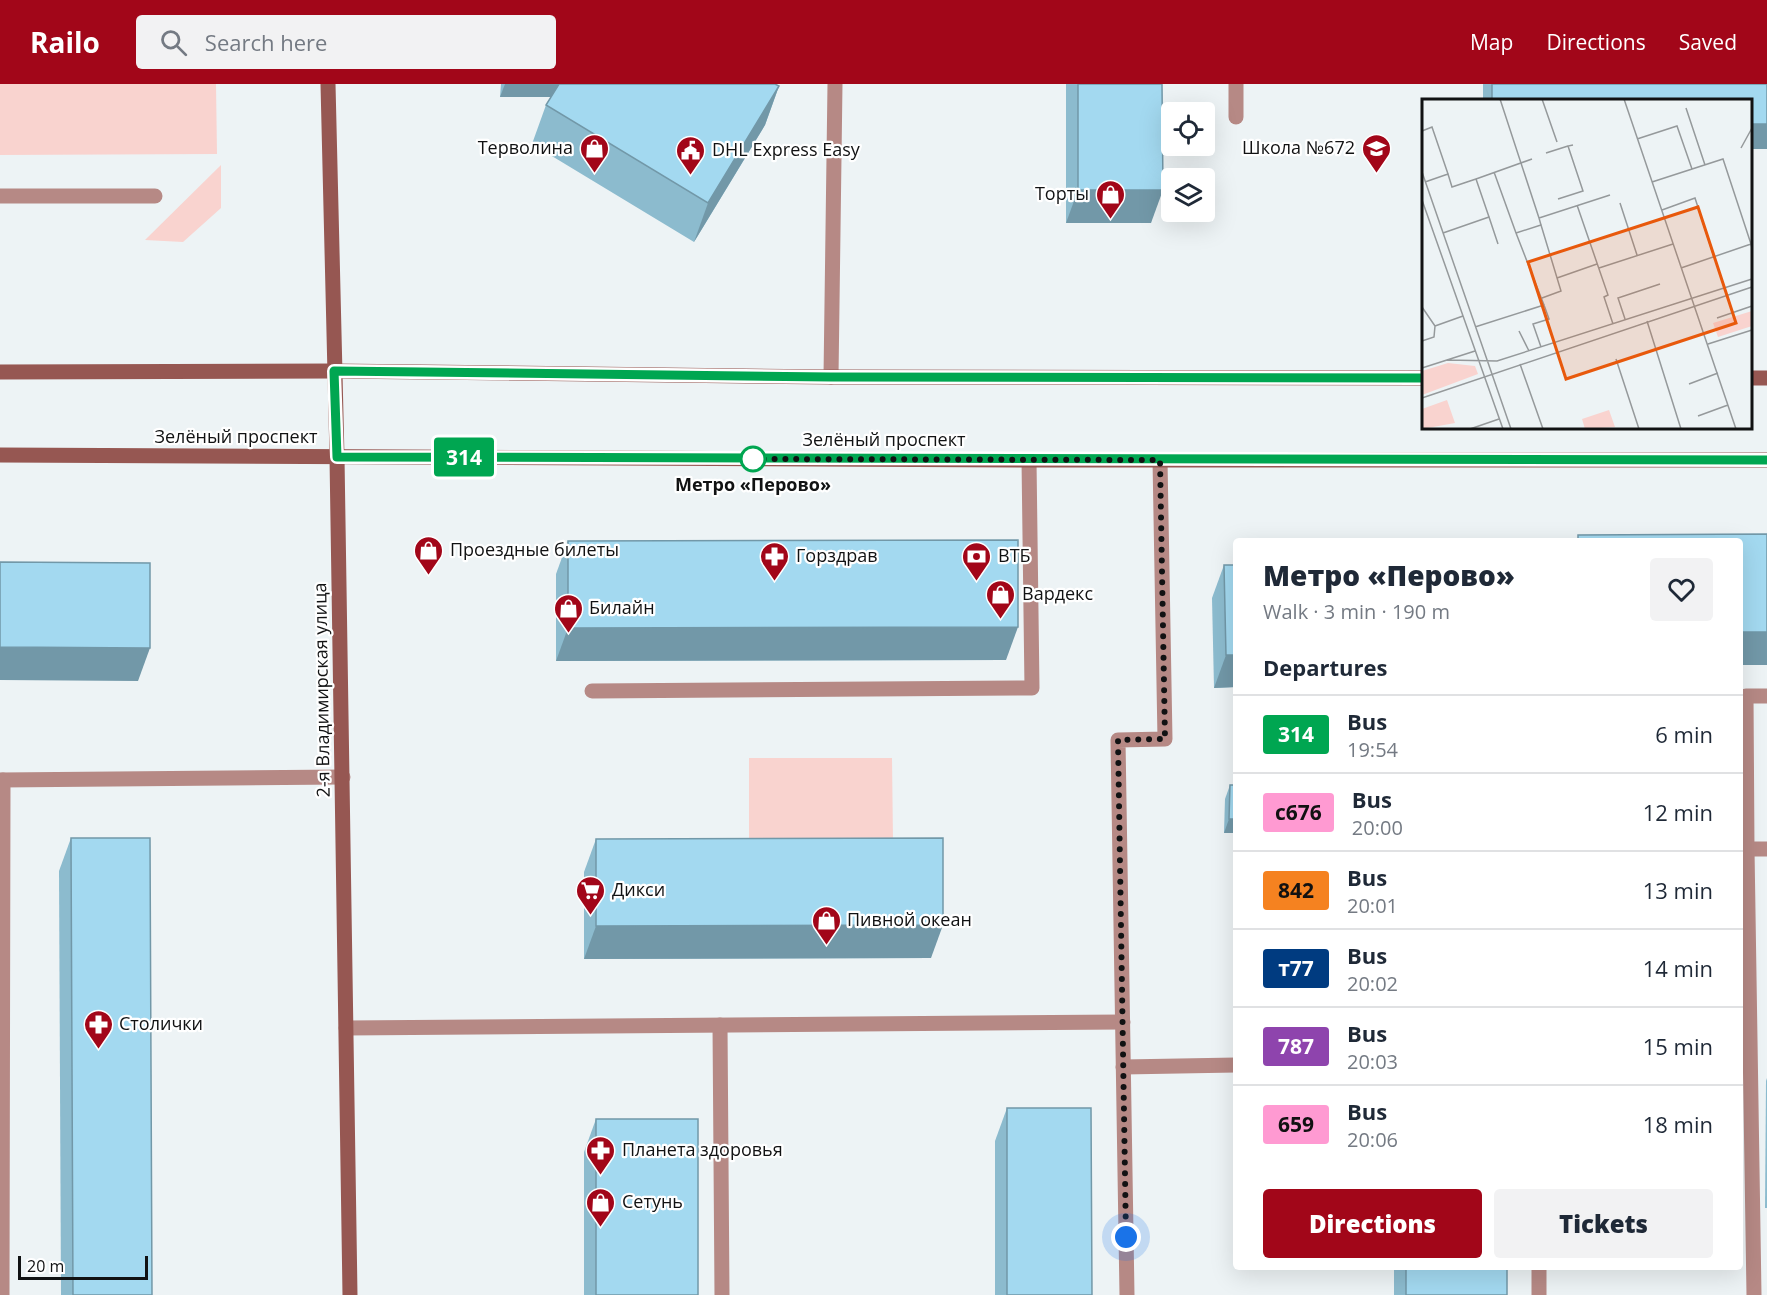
<!DOCTYPE html>
<meta charset="utf-8">
<style>
:root{--surface:#fff;--page:#f2f2f3;--text:#1f2937;--muted:#747a83;--line:#e0e1e3;--accent:#a20619}
body{margin:0;font-family:"Open Sans",sans-serif;background:var(--page);color:var(--text);height:100vh;display:flex;flex-direction:column;font-size:22px;white-space:nowrap}
*{box-sizing:border-box;margin:0}
p{font-size:20px;color:var(--muted)}
.icon{flex:none;width:33px;height:33px;fill:none;stroke:currentColor;stroke-width:2;stroke-linecap:round;stroke-linejoin:round}
.map{position:relative;flex:1;overflow:hidden}
.side{position:absolute;left:1233px;top:454px;width:510px;height:732px;display:flex;flex-direction:column;background:var(--surface);border-radius:6px;box-shadow:0 6px 24px #0002}
.side>*{flex:none}
.badge{padding:0 12px;border-radius:4px;font-size:21px;line-height:39px}
.buttons{position:absolute;left:1161px;top:18px;display:grid;gap:12px}
.buttons a{display:grid;place-items:center;width:54px;height:54px;border-radius:6px;background:var(--surface);box-shadow:0 6px 24px #0002;font-size:30px}
.scale{position:absolute;left:18px;bottom:15px;width:130px;box-sizing:border-box;padding-left:6px;border:3px solid #111213;border-top:0;font-size:16px;line-height:21px;white-space:nowrap;color:#111213;-webkit-text-stroke:4px #fff;paint-order:stroke}
.you{position:absolute;width:30px;height:30px;margin:-15px;border:4px solid #fff;border-radius:50%;background:#1a73e8;box-shadow:0 0 0 9px #1a73e833}
.map>.badge{position:absolute;translate:-50% -50%;box-shadow:0 0 0 3px #fff}
h2{padding:0 30px;font-size:22px;line-height:54px}
.round{display:grid;place-items:center;flex:none;width:63px;height:63px;border-radius:6px;background:var(--page)}
.summary{display:flex;align-items:center;justify-content:space-between;height:102px;padding:0 30px}
h1{font-size:28px;font-weight:800;line-height:45px}
.button{display:flex;gap:12px;margin-top:auto;padding:12px 30px}
.button a{flex:1;height:69px;border-radius:6px;background:var(--accent);color:#fff;font-size:24px;font-weight:800;line-height:69px;text-align:center}
.button a+a{background:var(--page);color:var(--text)}
ul{padding:0;list-style:none}
li{display:flex;align-items:center;gap:18px;height:78px;padding:0 30px;border-top:2px solid var(--line)}
li div{flex:1}
li b{display:block;font-size:22px}
li em{font-style:normal}
li .badge{min-width:66px;font-weight:700;text-align:center}
header{display:flex;align-items:center;gap:36px;box-sizing:border-box;height:84px;padding:0 30px;background:var(--accent);color:#fff}
header strong{font-size:28px}
nav{display:flex;gap:33px;margin-inline-start:auto;font-size:21px}
.search{width:420px;height:54px;background:var(--page);display:flex;align-items:center;gap:15px;box-sizing:border-box;padding:0 21px;border-radius:6px;color:var(--muted);font-size:22px}
.map>svg:first-child{display:block}
</style>
<header>
<strong>Railo</strong>
<div class="search"><svg class="icon" aria-label="search" viewBox="0 0 24 24"><circle cx="10" cy="10" r="6"/><path d="M15 15l6 6"/></svg>Search here</div>
<nav><a>Map</a><a>Directions</a><a>Saved</a></nav>
</header>
<div class="map">
<svg width="1767" height="1211" viewBox="0 0 1767 1211">
<rect width="100%" height="100%" fill="#edf3f5"/>
<g fill="#f9d3cf">
<path d="M0 0H216L217 70 0 71Z"/>
<path d="M221 81V124L183 158 145 156Z"/>
<path d="M749 674H892L893 758 749 759Z"/>
</g>
<g fill="none" stroke-linecap="round" stroke-linejoin="round">
<g stroke="#b68985" stroke-width="15">
<path d="M1236 0V33"/>
<path d="M0 112H155"/>
<path d="M831 293 835 0"/>
<path d="M592 607 1032 604 1029 376"/>
<path d="M0 696 343 693"/>
<path d="M1747 765 1746 612H1767"/>
<path d="M720 941 722 1211"/>
<path d="M346 944 1123 938"/>
<path d="M1123 983 1236 981"/>
<path d="M2 1211 3 696"/>
<path d="M1127 1211 1118 656 1165 655 1160 376"/>
<path d="M1539 1211V1184"/>
<path d="M1754 1211 1747 765H1767"/>
</g>
<g stroke="#965752" stroke-width="15">
<path d="M328 0 337 373 350 1211"/>
<path d="M0 288 334 287 831 293 1424 294"/>
<path d="M1750 294H1767"/>
<path d="M0 371 1029 376H1767"/>
</g>
</g>
<g fill="#8cbbce">
<path d="M501 0H775L779 2 765 41 694 158 532 60 546 21 551 13H500Z"/>
<path d="M1066 0H1162L1151 139H1066Z"/>
<path d="M1483 0H1767V65H1750V16H1483Z"/>
<path d="M568 457 1006 576 556 577V490Z"/>
<path d="M1224 481 1236 603 1214 604 1212 514Z"/>
<path d="M1230 701 1236 749H1224L1225 715Z"/>
<path d="M71 754 152 1211H61L59 787Z"/>
<path d="M596 755 931 874 584 875V788Z"/>
<path d="M1767 994V1124H1765L1766 997Z"/>
<path d="M1007 1024 1092 1211H995V1057Z"/>
<path d="M596 1035 698 1211H584V1068Z"/>
<rect x="1394" y="1184" width="113" height="27"/>
</g>
<g fill="#7298a8">
<path d="M505 0H565L560 13H500Z"/>
<path d="M779 2 765 41 694 158 708 119Z"/>
<rect x="1750" y="40" width="17" height="25"/>
<path d="M1078 106H1163L1151 139H1066Z"/>
<path d="M1018 543 1006 576 556 577 568 544Z"/>
<rect x="1740" y="548" width="27" height="33"/>
<path d="M0 563 150 564 138 597 0 596Z"/>
<path d="M1226 571H1236V603L1214 604Z"/>
<path d="M1229 735H1236V749H1224Z"/>
<path d="M943 841 931 874 584 875 596 842Z"/>
</g>
<g fill="#a3d9f0" stroke="#7298a8" stroke-width="1.5">
<path d="M559 0H775L779 2 708 119 546 21Z"/>
<path d="M1078 0H1162L1163 106H1078Z"/>
<path d="M1492 0H1767V40H1750V16H1492Z"/>
<path d="M1767 450V548H1740V458H1578V451Z"/>
<path d="M1018 456V543L568 544V457Z"/>
<path d="M0 478 150 479V564L0 563Z"/>
<path d="M1224 481H1236V571H1226Z"/>
<path d="M1230 701H1236V735H1229Z"/>
<path d="M71 754H150L152 1211H73Z"/>
<path d="M943 754V841L596 842V755Z"/>
<path d="M1007 1024H1091L1092 1211H1007Z"/>
<rect x="596" y="1035" width="102" height="176"/>
<rect x="1406" y="1184" width="101" height="27"/>
</g>
<g fill="none" stroke-linecap="round" stroke-linejoin="round">
<defs>
<path id="line" d="M1424 294 831 293 334 287 337 373 1767 376"/>
</defs>
<use href="#line" stroke="#fff" stroke-width="14"/>
<use href="#line" stroke="#00a651" stroke-width="9"/>
<path stroke="#111213" stroke-width="6" stroke-dasharray="0 10.8" d="M753 375 1160 376 1165 655 1118 656 1126 1153"/>
</g>
<defs>
<symbol id="shop-pin" viewBox="-11 -11 22 30"><path d="M0 17L-7.5 6A9.5 9.5 0 1 1 7.5 6Z" fill="#a20619" stroke="#fff"/><path d="M-5-2.5h2.3a2.7 3.5 0 0 1 5.4 0H5L5.5 6h-11ZM-1.5-2.5h3a1.5 2.3 0 0 0-3 0Z" fill="#fff"/></symbol>
<symbol id="school-pin" viewBox="-11 -11 22 30"><path d="M0 17L-7.5 6A9.5 9.5 0 1 1 7.5 6Z" fill="#a20619" stroke="#fff"/><path d="M0-5L7-2L0 1L-7-2ZM-4 1L0 2.5L4 1V4Q0 6-4 4Z" fill="#fff"/></symbol>
<symbol id="civic-pin" viewBox="-11 -11 22 30"><path d="M0 17L-7.5 6A9.5 9.5 0 1 1 7.5 6Z" fill="#a20619" stroke="#fff"/><path d="M-.6-6.5H3V-4.5H.6V-3L4-1V1h2V6H-6V1h2V-1L-.6-3ZM-1.2 2.5V6h2.4V2.5Z" fill="#fff"/></symbol>
<symbol id="pharmacy-pin" viewBox="-11 -11 22 30"><path d="M0 17L-7.5 6A9.5 9.5 0 1 1 7.5 6Z" fill="#a20619" stroke="#fff"/><path d="M-2-6h4v4h4v4h-4v4h-4v-4h-4v-4h4Z" fill="#fff"/></symbol>
<symbol id="bank-pin" viewBox="-11 -11 22 30"><path d="M0 17L-7.5 6A9.5 9.5 0 1 1 7.5 6Z" fill="#a20619" stroke="#fff"/><path d="M-6-4H6V4H-6ZM0-2.3a2.3 2.3 0 1 0 0 4.6a2.3 2.3 0 1 0 0-4.6Z" fill="#fff"/></symbol>
<symbol id="supermarket-pin" viewBox="-11 -11 22 30"><path d="M0 17L-7.5 6A9.5 9.5 0 1 1 7.5 6Z" fill="#a20619" stroke="#fff"/><path d="M-6-5.5h2.5l.6 2H6L4.5 2H-2.5L-4.4-4H-6ZM-1.5 3.2a1.3 1.3 0 1 0 .1 0ZM3 3.2a1.3 1.3 0 1 0 .1 0Z" fill="#fff"/></symbol>
</defs>
<g fill-rule="evenodd">
<use href="#shop-pin" x="578" y="48" width="33" height="45"/>
<use href="#school-pin" x="1360" y="48" width="33" height="45"/>
<use href="#civic-pin" x="674" y="50" width="33" height="45"/>
<use href="#shop-pin" x="1094" y="94" width="33" height="45"/>
<use href="#shop-pin" x="412" y="450" width="33" height="45"/>
<use href="#pharmacy-pin" x="758" y="456" width="33" height="45"/>
<use href="#bank-pin" x="960" y="456" width="33" height="45"/>
<use href="#shop-pin" x="984" y="494" width="33" height="45"/>
<use href="#shop-pin" x="552" y="508" width="33" height="45"/>
<use href="#supermarket-pin" x="574" y="790" width="33" height="45"/>
<use href="#shop-pin" x="810" y="820" width="33" height="45"/>
<use href="#pharmacy-pin" x="82" y="924" width="33" height="45"/>
<use href="#pharmacy-pin" x="584" y="1050" width="33" height="45"/>
<use href="#shop-pin" x="584" y="1102" width="33" height="45"/>
</g>
<circle fill="#fff" stroke="#00a651" stroke-width="3" cx="753" cy="375" r="12"/>
<g text-anchor="middle" stroke-width="4.5" stroke-linejoin="round" paint-order="stroke">
<g font-size="18" fill="#111213" stroke="#fff" text-anchor="start">
<text x="573" y="70" text-anchor="end">Терволина</text>
<text x="1355" y="70" text-anchor="end">Школа №672</text>
<text x="712" y="72">DHL Express Easy</text>
<text x="1089" y="116" text-anchor="end">Торты</text>
<text x="450" y="472">Проездные билеты</text>
<text x="796" y="478">Горздрав</text>
<text x="998" y="478">ВТБ</text>
<text x="1022" y="516">Вардекс</text>
<text x="589" y="530">Билайн</text>
<text x="612" y="812">Дикси</text>
<text x="847" y="842">Пивной океан</text>
<text x="119" y="946">Столички</text>
<text x="622" y="1072">Планета здоровья</text>
<text x="622" y="1124">Сетунь</text>
</g>
<g font-size="18" fill="#111213" stroke="#fff">
<text x="236" y="359">Зелёный проспект</text>
<text x="884" y="362">Зелёный проспект</text>
<text transform="translate(322 606) rotate(-91)" y="6">2-я Владимирская улица</text>
</g>
<g font-size="18" font-weight="bold" fill="#111213" stroke="#fff">
<text x="753" y="407">Метро «Перово»</text>
</g>
</g>
<g transform="translate(1422 15)">
<rect width="330" height="330" fill="#edf3f5"/>
<path d="M330 212V227L296 238 291 224ZM26 264 53 267 56 275 0 296V272ZM25 301 33 324 0 330V310ZM187 311 193 328 163 330 160 320Z" fill="#f9d3cf"/>
<path fill="none" stroke="#95999b" stroke-width="1.5" d="M78 0 117 119M120 0 135 43M202 0 314 330M264 9 283 66M0 32 10 28 26 75M215 40 255 27 270 70M319 49 330 29M124 54 146 47M0 73 89 330M72 73 94 134M54 80 110 60M3 83 26 75 30 88 54 80 67 118M230 83 301 60 329 145M136 100 161 92 146 47 151 46M0 101 81 330M198 104 215 156M155 106 186 196 182 198 191 225M240 111 273 99 292 158M119 126 139 192 120 199M21 134 67 118 76 145M177 169 251 145M259 169 329 145 330 149M135 179 175 165M0 208 13 227 12 238 0 242M295 219 330 207M203 220 196 199 238 185M225 222 259 330M13 227 41 217M53 228 122 206 94 134 119 126 117 119 188 96M97 232 107 252M286 245 330 231M119 248 111 225 127 220 122 206M194 260 217 330M25 261 75 262 330 180M98 265 121 330M0 269 53 252M267 285 296 274M0 299 330 188M276 317 306 306M48 330 77 320"/>
<path fill="#e8590c" fill-opacity="0.15" stroke="#e8590c" stroke-width="3" d="M276 108 314 224 144 280 106 163Z"/>
<rect width="330" height="330" fill="none" stroke="#111213" stroke-width="3"/>
</g>
</svg>
<div class="buttons">
<a><svg class="icon" aria-label="locate" viewBox="0 0 24 24"><circle cx="12" cy="12" r="6"/><path d="M12 2v4M12 18v4M2 12h4M18 12h4"/></svg></a>
<a><svg class="icon" aria-label="layers" viewBox="0 0 24 24"><path d="M12 4l9 5-9 5-9-5zM3 14l9 5 9-5"/></svg></a>
</div>
<div class="scale">20 m</div>
<div class="you" style="left:1126px;top:1153px"></div>
<b class="badge" style="left:464px;top:373px;background:#00a651;color:#fff">314</b>
<section class="side">
<div class="summary"><div><h1>Метро «Перово»</h1><p>Walk · 3 min · 190 m</p></div><a class="round"><svg class="icon" aria-label="heart" viewBox="0 0 24 24"><path d="M12 20l-8-8c-3-5 5-10 8-4 3-6 11-1 8 4z"/></svg></a></div>
<h2>Departures</h2>
<ul>
<li><span class="badge" style="background:#00a651;color:#fff">314</span><div><b>Bus</b><p>19:54</p></div><em>6 min</em></li>
<li><span class="badge" style="background:#ff9ad2;color:#111">с676</span><div><b>Bus</b><p>20:00</p></div><em>12 min</em></li>
<li><span class="badge" style="background:#f58220;color:#111">842</span><div><b>Bus</b><p>20:01</p></div><em>13 min</em></li>
<li><span class="badge" style="background:#003b80;color:#fff">т77</span><div><b>Bus</b><p>20:02</p></div><em>14 min</em></li>
<li><span class="badge" style="background:#8e44ad;color:#fff">787</span><div><b>Bus</b><p>20:03</p></div><em>15 min</em></li>
<li><span class="badge" style="background:#ff9ad2;color:#111">659</span><div><b>Bus</b><p>20:06</p></div><em>18 min</em></li>
</ul>
<div class="button"><a>Directions</a><a>Tickets</a></div>
</section>
</div>
